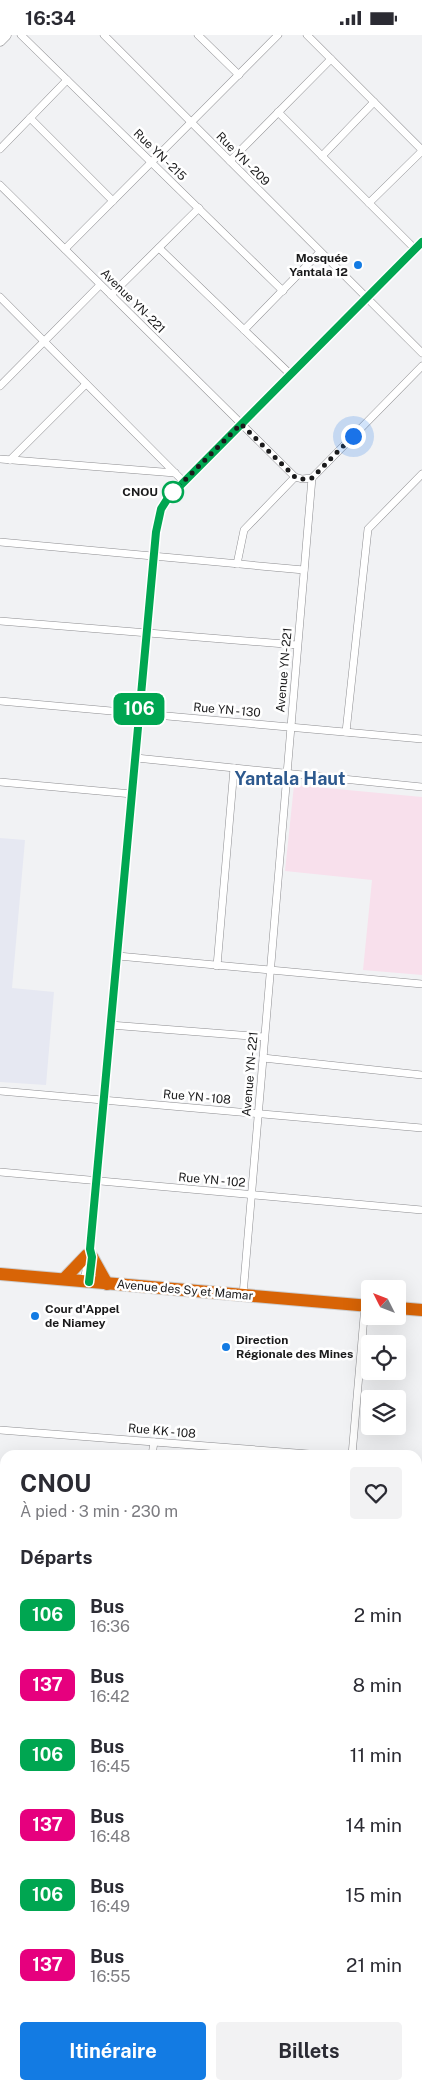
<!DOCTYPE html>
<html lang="fr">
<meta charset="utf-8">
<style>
:root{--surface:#fff;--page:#f2f2f3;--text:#2b2b33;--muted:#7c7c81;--accent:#137be3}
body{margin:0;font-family:"Public Sans",sans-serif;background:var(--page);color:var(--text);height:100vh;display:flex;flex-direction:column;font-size:19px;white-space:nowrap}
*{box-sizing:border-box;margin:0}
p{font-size:16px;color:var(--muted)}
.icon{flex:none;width:28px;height:28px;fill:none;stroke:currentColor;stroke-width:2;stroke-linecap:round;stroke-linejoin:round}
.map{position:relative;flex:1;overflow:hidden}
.panel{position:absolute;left:0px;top:1415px;width:422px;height:640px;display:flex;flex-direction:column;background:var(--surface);border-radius:15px 15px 0 0;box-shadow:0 5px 20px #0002}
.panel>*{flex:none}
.badge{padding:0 10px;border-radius:8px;font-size:18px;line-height:32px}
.needle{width:32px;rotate:312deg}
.buttons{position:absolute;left:361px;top:1245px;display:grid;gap:10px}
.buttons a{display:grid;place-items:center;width:45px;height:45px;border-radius:5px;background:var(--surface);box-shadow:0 5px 20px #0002;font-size:25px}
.you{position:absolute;width:25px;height:25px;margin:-12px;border:4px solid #fff;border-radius:50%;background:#1a73e8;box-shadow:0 0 0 8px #1a73e833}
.map>.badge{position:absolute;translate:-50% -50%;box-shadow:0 0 0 2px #fff}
h2{padding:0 20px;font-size:19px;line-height:45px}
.round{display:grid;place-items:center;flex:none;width:52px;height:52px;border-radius:5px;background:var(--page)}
.head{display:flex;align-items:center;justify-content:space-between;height:85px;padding:0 20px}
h1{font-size:24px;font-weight:700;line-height:38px}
.cta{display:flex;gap:10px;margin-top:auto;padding:10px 20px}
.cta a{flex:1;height:58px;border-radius:5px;background:var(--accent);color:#fff;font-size:20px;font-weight:700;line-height:58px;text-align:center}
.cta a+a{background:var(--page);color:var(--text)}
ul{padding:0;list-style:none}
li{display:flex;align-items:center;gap:15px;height:70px;padding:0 20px}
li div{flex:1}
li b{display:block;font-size:19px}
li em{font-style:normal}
li .badge{min-width:55px;font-weight:700;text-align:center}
.status{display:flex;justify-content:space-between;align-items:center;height:35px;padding:0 25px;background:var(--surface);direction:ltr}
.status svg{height:14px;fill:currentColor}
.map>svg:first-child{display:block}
</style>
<div class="status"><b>16:34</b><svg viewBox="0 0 49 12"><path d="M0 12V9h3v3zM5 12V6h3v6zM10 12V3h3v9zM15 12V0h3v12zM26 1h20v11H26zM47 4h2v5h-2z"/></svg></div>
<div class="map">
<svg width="422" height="2055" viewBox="0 0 422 2055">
<rect width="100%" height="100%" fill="#f1f2f4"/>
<path fill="#f8e0ec" d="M294 750 422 762V940L363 935 372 845 285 836Z"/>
<path fill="#e6e8f2" d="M0 803 25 805 12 953 54 957 46 1050 0 1047Z"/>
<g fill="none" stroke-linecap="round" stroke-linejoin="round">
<defs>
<g id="street">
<path d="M21 0 283 256"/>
<path d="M104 0 422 318"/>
<path d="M198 0 239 40"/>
<path d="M307 0 422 115"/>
<path d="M278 77 415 214"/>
<path d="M30 83 113 166"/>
<path d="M0 114 67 45"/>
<path d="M322 121 374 67"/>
<path d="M230 126 331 24"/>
<path d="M0 150 295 442 302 444 312 443"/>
<path d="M369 168 422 116"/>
<path d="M159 213 290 339"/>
<path d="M65 214 278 0"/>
<path d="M111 260 199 173"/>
<path d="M0 262 184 447"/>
<path d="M244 295 320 217"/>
<path d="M0 351 100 250"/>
<path d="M0 424 175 438"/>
<path d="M10 425 86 349"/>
<path d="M312 443 422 331"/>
<path d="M0 507 304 535"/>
<path d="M237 529 244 495 295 442"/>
<path d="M0 586 297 610"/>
<path d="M0 666 422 704"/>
<path d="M346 697 368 494 422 439"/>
<path d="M136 723 422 752"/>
<path d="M0 747 132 759"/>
<path d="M118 921 422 949"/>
<path d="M217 931 234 733"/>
<path d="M110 990 264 1002"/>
<path d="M263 1023 422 1040"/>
<path d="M0 1056 422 1093"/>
<path d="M0 1137 422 1175"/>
<path d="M84 1246 90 1214 156 497 161 474 168 463 422 207"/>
<path d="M243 1260 312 443"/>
<path d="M0 1395 322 1420"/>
<path d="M152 1420 154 1407"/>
<path d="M352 1420 365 1270"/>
<path d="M0 1445H5"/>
<path d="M0 1526H5"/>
<path d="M418 1577 422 1578"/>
<path d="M0 1617 5 1618"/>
<path d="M0 1702H5"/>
<path d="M418 1792H422"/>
<path d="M0 1802 5 1743"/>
<path d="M418 1854 422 1855"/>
<path d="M0 1909H5"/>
<path d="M418 2023H422"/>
<path d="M76 2055 77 2050"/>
<path d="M301 2055V2050"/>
</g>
<path id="secondary" d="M0 6 6 0"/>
<g id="highway">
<path d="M92 1222 107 1249"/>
<path d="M0 1239 370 1271"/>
<path d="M64 1244 87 1220"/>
<path d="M398 1273 422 1275"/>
</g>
</defs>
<use href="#street" stroke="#8d8d90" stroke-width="8"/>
<use href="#secondary" stroke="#8d8d90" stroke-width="11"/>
<use href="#highway" stroke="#cdcdcd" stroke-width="14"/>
<use href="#street" stroke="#fff" stroke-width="7"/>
<use href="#secondary" stroke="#fff" stroke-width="10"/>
<use href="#highway" stroke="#d86406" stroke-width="12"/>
</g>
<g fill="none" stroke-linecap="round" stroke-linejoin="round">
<defs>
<path id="line" d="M89 1247 92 1222 90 1214 156 497 161 474 168 463 422 207"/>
</defs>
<use href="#line" stroke="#fff" stroke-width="11"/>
<use href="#line" stroke="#00a651" stroke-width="8"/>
<path stroke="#1b1b1c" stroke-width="5" stroke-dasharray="0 9" d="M173 457 241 389 295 442 302 444 312 443 353 401"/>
</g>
<g fill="#137be3" stroke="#fff" stroke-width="2">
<circle cx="358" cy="230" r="5"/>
<circle cx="35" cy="1281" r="5"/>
<circle cx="226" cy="1312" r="5"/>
</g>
<circle fill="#fff" stroke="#00a651" stroke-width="2.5" cx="173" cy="457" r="10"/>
<g text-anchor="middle" stroke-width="5" stroke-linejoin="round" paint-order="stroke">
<g font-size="12" fill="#1b1b1c" stroke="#fff">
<text transform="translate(160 120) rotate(44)" y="4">Rue YN - 215</text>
<text transform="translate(243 124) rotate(45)" y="4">Rue YN - 209</text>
<text transform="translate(133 266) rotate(45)" y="4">Avenue YN- 221</text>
<text transform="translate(284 635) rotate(-85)" y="4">Avenue YN- 221</text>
<text transform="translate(227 675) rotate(5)" y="4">Rue YN - 130</text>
<text transform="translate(250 1039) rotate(-85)" y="4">Avenue YN- 221</text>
<text transform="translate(197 1062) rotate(5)" y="4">Rue YN - 108</text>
<text transform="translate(212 1145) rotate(5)" y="4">Rue YN - 102</text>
<text transform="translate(185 1255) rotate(5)" y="4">Avenue des Sy et Mamar</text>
<text transform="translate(162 1396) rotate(5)" y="4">Rue KK - 108</text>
</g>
<g font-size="12" font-weight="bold" fill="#1b1b1c" stroke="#fff" text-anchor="start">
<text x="348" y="227" text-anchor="end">Mosquée<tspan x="348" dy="14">Yantala 12</tspan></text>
<text x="45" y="1278">Cour d'Appel<tspan x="45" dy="14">de Niamey</tspan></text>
<text x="236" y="1309">Direction<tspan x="236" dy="14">Régionale des Mines</tspan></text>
</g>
<g font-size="12" font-weight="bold" fill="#1b1b1c" stroke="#fff" text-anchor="end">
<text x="158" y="461">CNOU</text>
</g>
<g font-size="18" font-weight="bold" fill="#2d598e" stroke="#fff">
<text x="290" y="750">Yantala Haut</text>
</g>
</g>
</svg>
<div class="buttons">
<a><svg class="needle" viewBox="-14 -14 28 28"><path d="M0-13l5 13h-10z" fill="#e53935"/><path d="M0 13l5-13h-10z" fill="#7c7c81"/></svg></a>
<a><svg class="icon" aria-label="locate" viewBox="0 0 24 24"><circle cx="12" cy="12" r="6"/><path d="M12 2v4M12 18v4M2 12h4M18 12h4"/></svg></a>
<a><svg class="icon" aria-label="layers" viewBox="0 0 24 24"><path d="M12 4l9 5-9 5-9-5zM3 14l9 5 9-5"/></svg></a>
</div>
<div class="you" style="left:353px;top:401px"></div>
<b class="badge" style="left:139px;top:674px;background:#00a651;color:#fff">106</b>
<section class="panel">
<div class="head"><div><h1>CNOU</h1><p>À pied · 3 min · 230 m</p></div><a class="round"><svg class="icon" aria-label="heart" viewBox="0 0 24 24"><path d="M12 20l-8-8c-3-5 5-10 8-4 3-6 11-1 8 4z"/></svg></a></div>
<h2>Départs</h2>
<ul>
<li><span class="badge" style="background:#00a651;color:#fff">106</span><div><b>Bus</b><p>16:36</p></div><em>2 min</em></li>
<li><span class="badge" style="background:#e6007e;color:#fff">137</span><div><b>Bus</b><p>16:42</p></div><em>8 min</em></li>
<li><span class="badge" style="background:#00a651;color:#fff">106</span><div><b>Bus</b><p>16:45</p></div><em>11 min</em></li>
<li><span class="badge" style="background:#e6007e;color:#fff">137</span><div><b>Bus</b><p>16:48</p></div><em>14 min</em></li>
<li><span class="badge" style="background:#00a651;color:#fff">106</span><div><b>Bus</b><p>16:49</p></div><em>15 min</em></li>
<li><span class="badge" style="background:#e6007e;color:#fff">137</span><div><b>Bus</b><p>16:55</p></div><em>21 min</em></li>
</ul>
<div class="cta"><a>Itinéraire</a><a>Billets</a></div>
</section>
</div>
